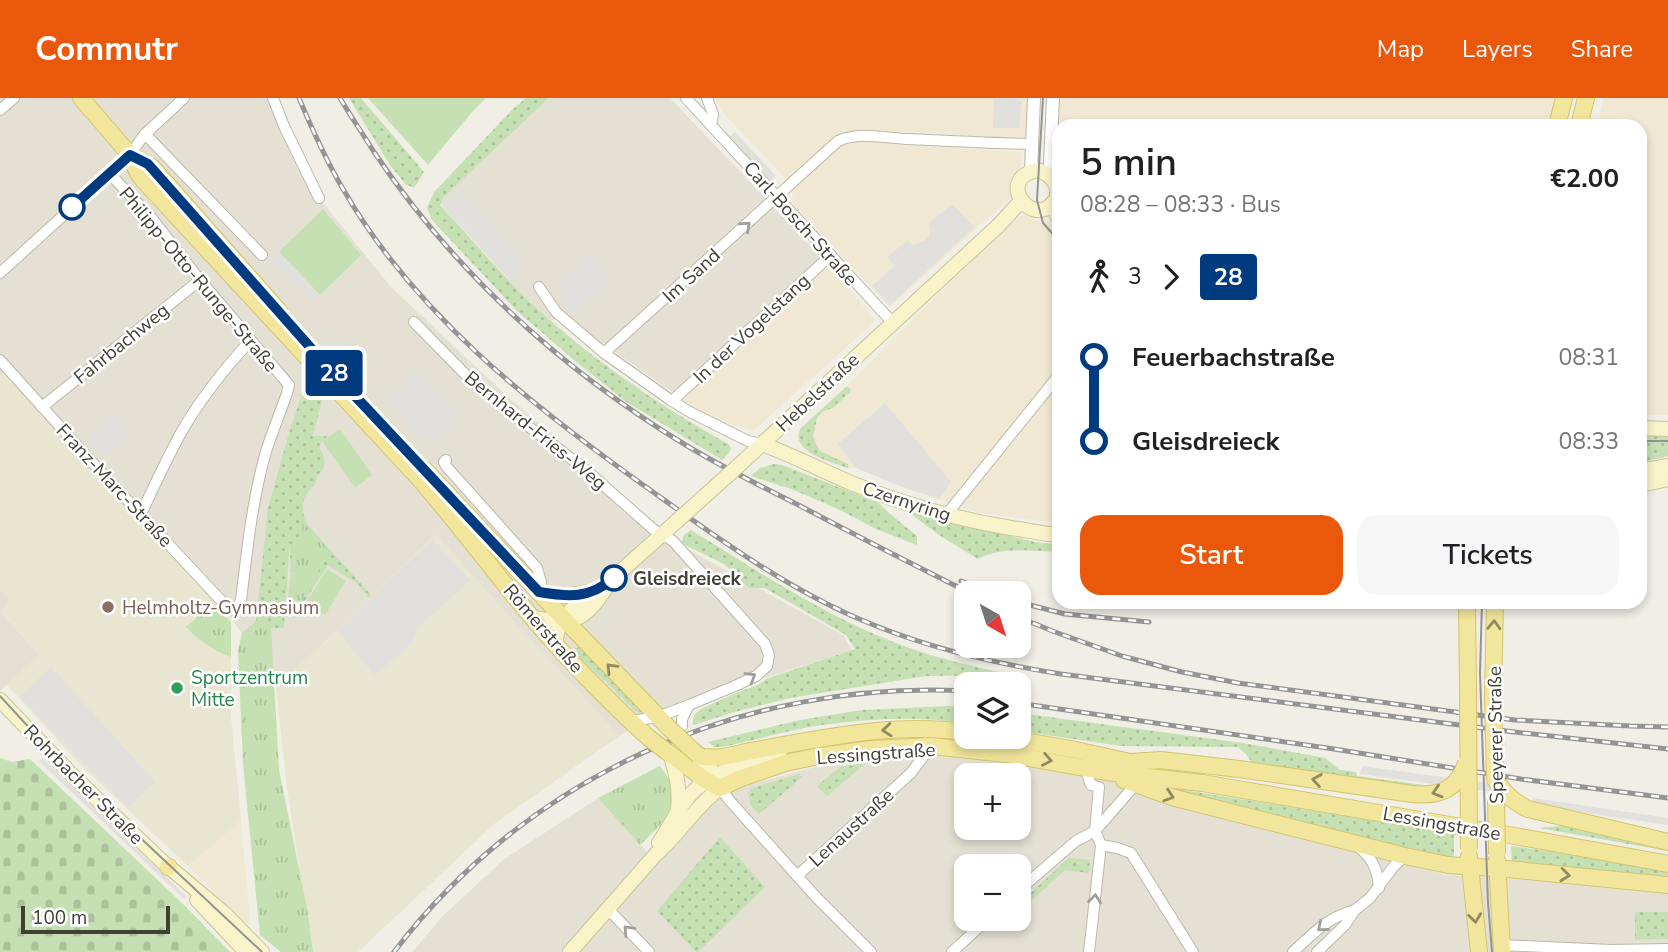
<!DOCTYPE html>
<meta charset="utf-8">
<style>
:root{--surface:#fff;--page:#f6f6f6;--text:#202124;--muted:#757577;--accent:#ea580c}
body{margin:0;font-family:"Nunito Sans",sans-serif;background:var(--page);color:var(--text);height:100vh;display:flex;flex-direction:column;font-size:26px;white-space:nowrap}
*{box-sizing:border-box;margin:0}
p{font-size:23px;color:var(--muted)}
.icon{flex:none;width:38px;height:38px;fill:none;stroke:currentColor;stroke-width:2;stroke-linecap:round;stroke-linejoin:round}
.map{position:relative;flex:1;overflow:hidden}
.details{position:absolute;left:1052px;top:21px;width:595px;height:490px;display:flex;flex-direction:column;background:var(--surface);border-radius:21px;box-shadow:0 4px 10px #0003}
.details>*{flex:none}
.badge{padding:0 14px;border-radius:5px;font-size:24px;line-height:46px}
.needle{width:46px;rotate:141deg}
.controls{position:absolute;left:954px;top:483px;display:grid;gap:14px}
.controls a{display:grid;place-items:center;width:77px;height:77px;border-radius:14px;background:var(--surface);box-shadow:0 4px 10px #0003;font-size:35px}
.scale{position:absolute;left:21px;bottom:18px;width:149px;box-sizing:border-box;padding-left:7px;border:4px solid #423f35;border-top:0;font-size:19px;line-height:24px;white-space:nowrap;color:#423f35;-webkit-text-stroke:5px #fff;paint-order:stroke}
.map>.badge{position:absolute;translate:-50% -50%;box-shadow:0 0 0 4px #fff}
.legs{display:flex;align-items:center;gap:10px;height:77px;padding:0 28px;font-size:23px}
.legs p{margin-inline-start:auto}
.summary{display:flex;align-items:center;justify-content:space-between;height:119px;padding:0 28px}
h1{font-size:38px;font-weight:600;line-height:52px}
.cta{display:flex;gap:14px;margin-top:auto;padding:14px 28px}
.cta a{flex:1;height:80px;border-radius:21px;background:var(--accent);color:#fff;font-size:28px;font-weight:600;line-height:80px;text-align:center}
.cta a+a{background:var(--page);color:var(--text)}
ul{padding:0 28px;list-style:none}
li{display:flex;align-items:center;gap:24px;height:84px;font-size:26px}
li i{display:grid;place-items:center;width:10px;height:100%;margin:0 9px;background:currentColor}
li i::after{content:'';width:18px;height:18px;margin:-9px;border:5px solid;border-radius:50%;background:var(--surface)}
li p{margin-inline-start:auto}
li:first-child i{background:linear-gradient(#0000 50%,currentColor 0)}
li:last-child i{background:linear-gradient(currentColor 50%,#0000 0)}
header{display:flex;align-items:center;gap:42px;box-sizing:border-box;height:98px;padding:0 35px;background:var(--accent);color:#fff}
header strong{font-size:33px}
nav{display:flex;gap:38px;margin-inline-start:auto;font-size:24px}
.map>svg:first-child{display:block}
</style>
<header>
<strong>Commutr</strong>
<nav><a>Map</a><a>Layers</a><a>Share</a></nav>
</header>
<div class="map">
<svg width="1668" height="854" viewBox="0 0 1668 854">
<defs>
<pattern id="grass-dots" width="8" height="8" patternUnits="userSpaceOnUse" patternTransform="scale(1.75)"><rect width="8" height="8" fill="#c5e0b2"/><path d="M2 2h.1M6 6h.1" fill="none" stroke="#aac19a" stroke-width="1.8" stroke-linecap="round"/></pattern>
<pattern id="cemetery-stones" width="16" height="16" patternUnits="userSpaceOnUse" patternTransform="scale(1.75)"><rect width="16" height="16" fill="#c5e0b2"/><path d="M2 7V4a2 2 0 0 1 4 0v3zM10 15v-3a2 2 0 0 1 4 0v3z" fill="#aac19a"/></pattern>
<pattern id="park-tufts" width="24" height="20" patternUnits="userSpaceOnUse" patternTransform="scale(1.75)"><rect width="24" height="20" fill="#c5e0b2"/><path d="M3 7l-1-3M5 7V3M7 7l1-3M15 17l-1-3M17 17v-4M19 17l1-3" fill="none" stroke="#aac19a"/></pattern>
</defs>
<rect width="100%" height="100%" fill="#f0eee5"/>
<g fill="#e4e1d4" fill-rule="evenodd">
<path d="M0 0H272L319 100 391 189 508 299 684 449 843 537 852 552 663 613 619 638 435 437 337 533 276 589 231 519 5 274 0 278Z"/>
<path d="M549 0H670L820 158V161L674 295 619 257 606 245 600 246 563 216 552 223 519 193 440 106 443 100Z"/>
<path d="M0 491 10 502 1 514 39 557 0 593Z"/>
<path d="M910 656 1034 662 1446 777 1668 791V854H412L443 818 503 762 598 700 657 765 724 693 815 669ZM966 677H1018V730H966ZM966 768H1018V821H966Z"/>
</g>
<g fill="#f0e8d2">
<path d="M714 0H1028L1026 37 1024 41 900 33 898 49 899 47 1022 54 1021 67 1016 76 1011 90 1010 100 890 209 792 105 793 88 725 17Z"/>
<path d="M1058 0H1554L1548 28H1059V43L1056 42Z"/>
<path d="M1604 0H1668V317H1640V28H1597Z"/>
<path d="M1027 115 1036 123 1044 124 1050 123 1059 119V424L1042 423 976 414 905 390 856 370H848L819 359 803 349 798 342V335L801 330 847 288 1004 130Z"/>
<path d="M825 170H830L874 220V224L753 333 717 322 685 303V299Z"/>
<path d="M241 722 250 823 246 826 188 768Z"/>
</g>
<g fill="#e8e5d0">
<path d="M4 274 231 519V620L241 722 188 768 81 667 7 587 39 557 1 513 10 502 0 491V278Z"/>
<path d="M435 436 619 638 494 726 358 854H313L287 690 276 589 337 533Z"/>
</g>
<g fill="url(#grass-dots)">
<path d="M349 0H361L424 74 414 90 405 86 390 67Z"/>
<path d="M526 0H549L443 100 440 107C467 136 492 166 520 194 581 254 653 304 728 346L731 350 729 355 722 362 625 303 574 262 517 213 432 122 427 110 434 94 513 11Z"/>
<path d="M306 285 323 298 313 338H328C310 350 327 352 324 367 323 374 322 372 318 377 316 380 316 385 314 388 312 391 308 393 306 397 301 405 303 416 306 425L371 497 369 500 355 484 328 467 304 504 291 497 290 442 284 530H271L256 523 268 410 289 335Z"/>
<path d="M847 288 851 293 833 310 823 313 817 320 813 338 816 346 820 353 848 366V370C831 364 788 353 801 330Z"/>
<path d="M1640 335H1668V358L1640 365Z"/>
<path d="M774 366 782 367 879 405 890 416 917 438V447L876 431 840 412 794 392 751 378 760 370Z"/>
<path d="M908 414 1035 444 1059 447V454C1033 453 1001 448 978 461L942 439Z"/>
<path d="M691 432C759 474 828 520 904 548 939 561 976 569 1013 577L926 578 790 600 738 613 693 627V621L695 616 703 610 736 595 758 587 766 581 855 551 846 537 765 490H749L724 466 685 447 682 443 684 437Z"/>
<path d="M581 547 645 616 635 613 606 584 572 554Z"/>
<path d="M948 608 966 610V625C918 618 870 620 822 627 788 632 756 642 722 649H714L708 644 800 622 862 612Z"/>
<path d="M1019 615 1243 645 1325 660 1340 672 1356 674 1357 678 1431 688 1416 690 1253 666 1245 655 1238 649 1121 648 1019 633Z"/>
<path d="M866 665 827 698 817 688 840 669Z"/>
<path d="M799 676 802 679 759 716 750 706 748 695 752 690Z"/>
<path d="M1154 687 1454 736V759H1443L1152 689Z"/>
<path d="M1570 727 1668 749V753L1539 730Z"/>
<path d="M720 739 765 789 698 854H696L657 813Z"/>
<path d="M1511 748 1612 762 1668 773V779L1512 768Z"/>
<path d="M1069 760 1090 762 1089 775 1065 772 1030 804 1026 799Z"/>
<path d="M1635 814H1668V841L1635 842Z"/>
</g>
<path fill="url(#cemetery-stones)" d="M0 660 12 664 30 661 184 807 230 854H0Z"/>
<g fill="url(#park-tufts)">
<path d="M304 425 330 453 301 505 287 506 294 449Z"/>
<path d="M213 506 231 525V559C218 555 195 540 186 529Z"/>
<path d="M256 523 271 530 279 672 307 810 313 854H281L260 837 243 666 238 553 242 535Z"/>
<path d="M660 668C664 674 670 681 672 688 677 715 657 731 640 747L598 700Z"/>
</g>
<g fill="#c5e0b2">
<path d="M368 0H486L472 14 428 67Z"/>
<path d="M323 111 361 157 320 197 279 154Z"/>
<path d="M340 331 372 377 355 390 322 343Z"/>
<path d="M327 471 346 483 325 517 306 505Z"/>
</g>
<g fill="#e2e0dd">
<path d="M994 0H1013L1022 4 1019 30H993Z"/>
<path d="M735 34 776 78 770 84 729 39Z"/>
<path d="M458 92 526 165 510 181 443 108Z"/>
<path d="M952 106 974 129 890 207 872 188 895 168 887 159 907 143 914 147 925 143 930 137V130L928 126Z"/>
<path d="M279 154 320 197 312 204 271 162Z"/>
<path d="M590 157 612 180 573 216 560 202 565 197 557 188Z"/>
<path d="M415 272 455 315 450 320 454 324 433 343 426 335 421 339 386 301 396 292 400 296 410 287 405 281Z"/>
<path d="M885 305 951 384 939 401 905 390 856 370 838 346Z"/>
<path d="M113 316 131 336 103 360 85 340Z"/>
<path d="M433 441 470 482 418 530 411 546 375 577 337 533Z"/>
<path d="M51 569 155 684 128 709 20 599Z"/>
<path d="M42 660 186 798 184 801 39 663Z"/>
<path d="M1362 668 1508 688 1507 696 1360 676Z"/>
<path d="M1533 700 1668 720V727L1532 707Z"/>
</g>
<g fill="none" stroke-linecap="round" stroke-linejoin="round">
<defs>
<g id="minor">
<path d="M273 0 284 28 319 100"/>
<path d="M686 0 892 224"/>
<path d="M707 0 713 16 711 27"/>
<path d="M0 12 14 0"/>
<path d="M145 36 262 157"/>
<path d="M0 175 130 57 144 37 184 0"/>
<path d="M539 189 556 214 604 255 672 303 690 314 748 343 762 346"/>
<path d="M414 224 467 278 504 310 585 371 653 431 673 443 765 546 769 557 767 568 756 578 737 587 689 607 658 619 630 623"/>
<path d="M604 255 838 43C860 33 883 40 907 41 948 43 990 45 1031 46"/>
<path d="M0 262 91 363 227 509 231 512 238 509 241 502C247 453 252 404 265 357 271 336 280 316 287 295L289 287 200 182 150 118 109 75"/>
<path d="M672 303 831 157"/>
<path d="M42 309 200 182"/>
<path d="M446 362 444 364 446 368 537 470 541 484 539 494"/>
<path d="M141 416C154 388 167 360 182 333 201 300 225 270 251 242"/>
<path d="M946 417 1059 277"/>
<path d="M682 628V621L689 607"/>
<path d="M1085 670 1091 687 1099 689 1095 733 1101 747 1117 750 1131 755 1193 854"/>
<path d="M720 690 730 703 816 799 871 854"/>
<path d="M1357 748C1372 759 1378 772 1379 790"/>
<path d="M797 778 911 675 931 648"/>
<path d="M1018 793 1076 743 1095 733 1135 687"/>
<path d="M608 811 649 854"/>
<path d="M1501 847 1611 852 1668 851"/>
<path d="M952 854 988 821"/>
<path d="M1089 854 1101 747"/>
<path d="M1293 854C1315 834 1326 820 1355 812"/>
<path d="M1317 854 1345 827 1355 812 1370 800 1394 768 1405 758"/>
</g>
<g id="tertiary">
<path d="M1053 0 1050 65 1057 88"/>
<path d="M1031 73 1034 0"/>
</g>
<g id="secondary">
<path d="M1038 72C1052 76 1065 93 1052 106 1030 129 995 80 1038 72Z"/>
<path d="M1052 107 1059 121"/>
<path d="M1640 330 1668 331"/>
<path d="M762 346C792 357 821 372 851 385 902 406 956 421 1011 430 1027 432 1042 436 1059 437"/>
<path d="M736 370 999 127 1021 103"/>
<path d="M1640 373 1668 368"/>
<path d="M1640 387 1668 381"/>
<path d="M539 494 564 498 590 494"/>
<path d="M533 520C545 522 569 524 579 519 591 513 599 500 606 490"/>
<path d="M555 545 558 531 572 511 611 482 677 423"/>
<path d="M0 602 72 677 168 769"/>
<path d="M670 656C677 676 680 692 678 713"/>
<path d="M659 745C671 727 680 705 696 691 718 671 752 663 780 653"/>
<path d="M169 769 225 816 262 854"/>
<path d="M197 802 246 854"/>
<path d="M570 854 656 756C679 736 695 709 720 690L716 678 700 658"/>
</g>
<g id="primary">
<path d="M81 0 130 57 138 75 144 83 424 386C455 423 485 461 515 499 556 549 601 597 649 640"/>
<path d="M1557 28 1564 0"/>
<path d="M1579 28 1586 0"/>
<path d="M130 57 152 69 279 213"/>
<path d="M425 372 564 521 671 632"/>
<path d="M1467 504 1468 589"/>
<path d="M1493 600 1495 504"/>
<path d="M1000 639 1071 651 1139 666"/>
<path d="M666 653 707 683 720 690 739 681 785 665 814 659 871 651 931 648 1007 656 1106 674 1202 685 1515 738 1668 766"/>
<path d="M699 658C719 663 737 655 757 652 782 647 806 643 831 639 876 631 921 628 966 634"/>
<path d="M1131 664 1161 662 1239 671 1385 692"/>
<path d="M1495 681C1503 694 1513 704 1528 711L1668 744"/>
<path d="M1124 682 1175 700 1405 758 1448 767 1507 771 1668 787"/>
<path d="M1469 759 1479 854"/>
<path d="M1497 762 1502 854"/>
<path d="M168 769H169"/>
</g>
</defs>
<use href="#minor" stroke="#bbb7a9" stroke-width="12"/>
<use href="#tertiary" stroke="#bbb7a9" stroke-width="14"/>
<use href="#secondary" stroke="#cbc599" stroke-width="16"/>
<use href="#primary" stroke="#d5c46e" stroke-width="18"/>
<use href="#minor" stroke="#fff" stroke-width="10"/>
<use href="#tertiary" stroke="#fff" stroke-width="12"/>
<use href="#secondary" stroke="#f8f3c8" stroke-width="14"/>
<use href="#primary" stroke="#f2e69c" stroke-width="16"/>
<g stroke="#949494" stroke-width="2">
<path d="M1043 0 1037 102 1043 125 1059 143"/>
<path d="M1640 343H1668"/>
<path d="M1482 504 1480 575 1488 805 1492 854"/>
<path d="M0 598 46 648 99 701 262 854"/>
</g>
<defs>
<g id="rail">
<path d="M299 0C312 31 326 62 343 91 415 216 530 306 646 389 712 436 783 488 857 520 923 549 991 565 1061 576L1514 634 1668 651"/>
<path d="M340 0C351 19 363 36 374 54 454 173 561 271 684 346 725 371 767 391 810 413 863 441 916 468 970 495"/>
<path d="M961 483 987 493"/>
<path d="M1018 504 1065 516 1149 524"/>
<path d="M1018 519 1055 534 1122 558 1182 574 1238 585 1515 622 1630 628 1668 629"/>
<path d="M1018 605 1334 651 1521 681 1668 700"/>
<path d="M394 854C529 676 745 582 966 593"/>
</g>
</defs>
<use href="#rail" stroke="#949494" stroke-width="5"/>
<use href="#rail" stroke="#fff" stroke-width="2.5" stroke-dasharray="8" stroke-linecap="butt"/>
<defs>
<path id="secondary-bridge" d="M677 423 736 370"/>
<g id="primary-bridge">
<path d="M1468 589 1469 751"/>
<path d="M1493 600 1495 681"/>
<path d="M671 632 699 658"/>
<path d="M649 640 666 653"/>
<path d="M1385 692C1418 697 1453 706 1466 665"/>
<path d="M1496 700 1497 756"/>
</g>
</defs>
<use href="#secondary-bridge" stroke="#cbc599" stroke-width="16" stroke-linecap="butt"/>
<use href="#primary-bridge" stroke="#d5c46e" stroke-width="18" stroke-linecap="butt"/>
<use href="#secondary-bridge" stroke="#f8f3c8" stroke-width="14"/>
<use href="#primary-bridge" stroke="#f2e69c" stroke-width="16"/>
</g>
<defs><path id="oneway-chevron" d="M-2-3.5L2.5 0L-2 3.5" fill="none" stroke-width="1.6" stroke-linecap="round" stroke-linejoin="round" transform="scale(1.75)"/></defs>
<g stroke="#a09f9a">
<use href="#oneway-chevron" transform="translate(746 128) rotate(-42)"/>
<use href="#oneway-chevron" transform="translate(751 579) rotate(-31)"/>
<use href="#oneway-chevron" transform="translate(1095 801) rotate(-84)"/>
<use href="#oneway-chevron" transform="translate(1322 829) rotate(140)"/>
<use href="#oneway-chevron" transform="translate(628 832) rotate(-133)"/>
</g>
<g stroke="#918a63">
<use href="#oneway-chevron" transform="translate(1494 527) rotate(-88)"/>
<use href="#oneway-chevron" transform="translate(611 570) rotate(-134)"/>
<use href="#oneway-chevron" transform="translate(887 632) rotate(175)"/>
<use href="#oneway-chevron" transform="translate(1047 662) rotate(11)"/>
<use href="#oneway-chevron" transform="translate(1317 682) rotate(-171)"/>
<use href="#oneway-chevron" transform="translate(1437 694) rotate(163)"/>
<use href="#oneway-chevron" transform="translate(1169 698) rotate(18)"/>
<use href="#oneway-chevron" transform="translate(1565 777) rotate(6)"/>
<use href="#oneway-chevron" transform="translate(1475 820) rotate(83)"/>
</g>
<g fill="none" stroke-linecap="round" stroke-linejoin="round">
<defs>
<path id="line-1" d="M72 109 130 57 148 66 325 266 539 494C569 499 589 501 614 480"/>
</defs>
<use href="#line-1" stroke="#fff" stroke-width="16"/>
<use href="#line-1" stroke="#003b80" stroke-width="10"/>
</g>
<g fill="#fff" stroke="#003b80" stroke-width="3.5">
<circle cx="72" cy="109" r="12"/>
<circle cx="614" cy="480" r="12"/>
</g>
<circle fill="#8d6e63" stroke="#fff" stroke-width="2.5" cx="108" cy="509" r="7"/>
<circle fill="#2e9e5b" stroke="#fff" stroke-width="2.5" cx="177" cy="590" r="7"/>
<g text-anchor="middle" stroke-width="5" stroke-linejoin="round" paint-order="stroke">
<g font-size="19" fill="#423f35" stroke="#fff">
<text transform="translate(801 125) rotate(48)" y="7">Carl-Bosch-Straße</text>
<text transform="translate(691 177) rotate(-42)" y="7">Im Sand</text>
<text transform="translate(199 181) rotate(50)" y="7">Philipp-Otto-Runge-Straße</text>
<text transform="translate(751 230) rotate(-43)" y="7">In der Vogelstang</text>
<text transform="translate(121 245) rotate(-39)" y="7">Fahrbachweg</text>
<text transform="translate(817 294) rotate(-43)" y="7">Hebelstraße</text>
<text transform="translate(536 332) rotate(39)" y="7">Bernhard-Fries-Weg</text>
<text transform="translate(115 387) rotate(47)" y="7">Franz-Marc-Straße</text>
<text transform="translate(907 403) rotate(18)" y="7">Czernyring</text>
<text transform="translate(544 530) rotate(49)" y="7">Römerstraße</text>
<text transform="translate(1495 637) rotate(-91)" y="7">Speyerer Straße</text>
<text transform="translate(876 655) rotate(-4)" y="7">Lessingstraße</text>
<text transform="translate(84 686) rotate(45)" y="7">Rohrbacher Straße</text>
<text transform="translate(1442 725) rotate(10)" y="7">Lessingstraße</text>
<text transform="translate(851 729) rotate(-42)" y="7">Lenaustraße</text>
</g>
<g font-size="19" font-weight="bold" fill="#423f35" stroke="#fff" text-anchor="start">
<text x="633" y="487">Gleisdreieck</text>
</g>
<g font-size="19" fill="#785e54" stroke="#fff" text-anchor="start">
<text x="122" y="516">Helmholtz-Gymnasium</text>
</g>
<g font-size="19" fill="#27864d" stroke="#fff" text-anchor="start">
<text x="191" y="586">Sportzentrum<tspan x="191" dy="22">Mitte</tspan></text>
</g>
</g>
</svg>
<div class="controls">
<a><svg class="needle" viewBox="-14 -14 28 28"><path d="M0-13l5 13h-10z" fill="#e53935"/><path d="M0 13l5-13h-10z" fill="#757577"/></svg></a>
<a><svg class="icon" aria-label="layers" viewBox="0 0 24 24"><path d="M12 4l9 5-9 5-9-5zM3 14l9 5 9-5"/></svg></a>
<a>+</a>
<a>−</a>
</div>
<div class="scale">100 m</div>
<b class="badge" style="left:334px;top:275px;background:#003b80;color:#fff">28</b>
<section class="details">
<div class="summary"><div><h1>5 min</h1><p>08:28 – 08:33 · Bus</p></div><b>€2.00</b></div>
<div class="legs"><svg class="icon" aria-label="walk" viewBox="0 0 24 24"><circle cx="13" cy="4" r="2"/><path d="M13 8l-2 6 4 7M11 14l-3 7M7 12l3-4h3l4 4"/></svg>3<svg class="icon" aria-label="forward" viewBox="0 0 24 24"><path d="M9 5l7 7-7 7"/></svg><b class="badge" style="background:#003b80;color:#fff">28</b></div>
<ul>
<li><i style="color:#003b80"></i><b>Feuerbachstraße</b><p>08:31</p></li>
<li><i style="color:#003b80"></i><b>Gleisdreieck</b><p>08:33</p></li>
</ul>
<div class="cta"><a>Start</a><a>Tickets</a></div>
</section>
</div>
